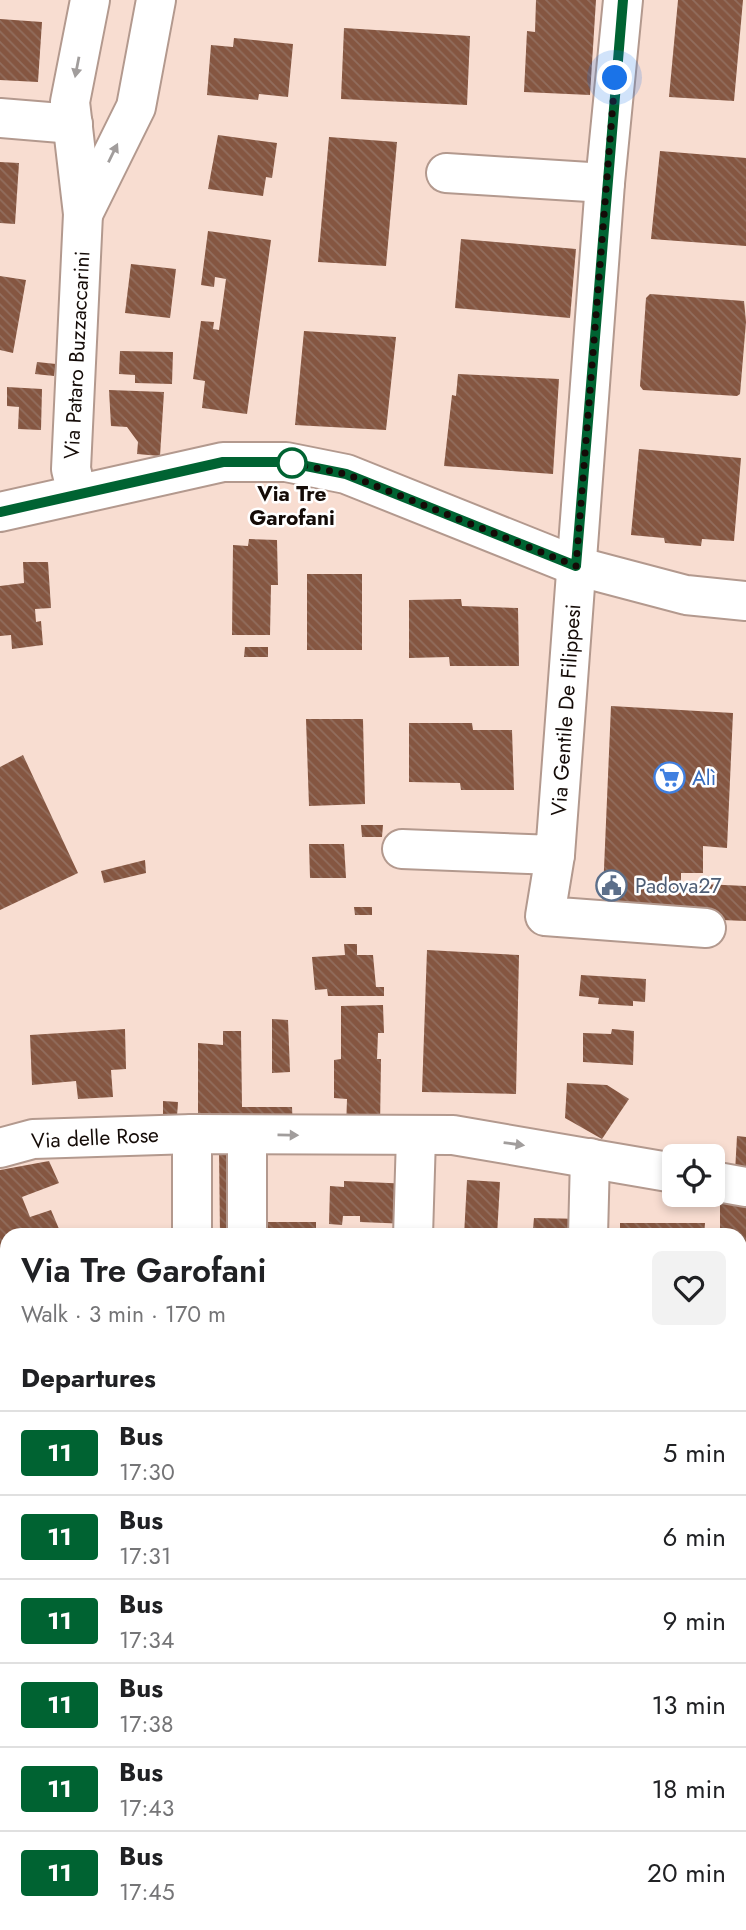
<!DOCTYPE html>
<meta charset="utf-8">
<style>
:root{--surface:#fff;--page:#f2f2f2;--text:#202124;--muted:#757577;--line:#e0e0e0}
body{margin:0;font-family:Jost,sans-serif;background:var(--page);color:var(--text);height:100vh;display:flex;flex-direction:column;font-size:26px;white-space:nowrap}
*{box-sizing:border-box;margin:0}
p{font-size:23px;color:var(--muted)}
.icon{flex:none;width:38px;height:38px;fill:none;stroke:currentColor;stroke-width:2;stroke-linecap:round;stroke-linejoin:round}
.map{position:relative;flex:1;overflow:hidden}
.panel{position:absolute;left:0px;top:1228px;width:747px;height:702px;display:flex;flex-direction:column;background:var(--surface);border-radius:21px 21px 0 0;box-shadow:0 4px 10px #0003}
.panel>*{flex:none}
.badge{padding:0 14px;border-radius:5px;font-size:24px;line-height:46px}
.fabs{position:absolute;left:662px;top:1144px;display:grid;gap:14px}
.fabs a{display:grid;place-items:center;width:63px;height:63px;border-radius:10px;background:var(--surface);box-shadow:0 4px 10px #0003;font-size:35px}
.you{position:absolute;width:35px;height:35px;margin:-18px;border:5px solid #fff;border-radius:50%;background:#1a73e8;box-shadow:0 0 0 10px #1a73e833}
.map>.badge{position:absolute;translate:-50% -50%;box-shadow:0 0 0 4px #fff}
h2{padding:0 21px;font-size:26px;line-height:63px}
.round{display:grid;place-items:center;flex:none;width:74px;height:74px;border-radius:10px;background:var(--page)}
.headline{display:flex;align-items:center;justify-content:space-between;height:119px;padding:0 21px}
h1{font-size:33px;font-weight:600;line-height:52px}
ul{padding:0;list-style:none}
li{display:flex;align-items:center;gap:21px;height:84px;padding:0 21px;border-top:2px solid var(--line)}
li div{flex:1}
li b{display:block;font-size:26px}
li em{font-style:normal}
li .badge{min-width:77px;font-weight:700;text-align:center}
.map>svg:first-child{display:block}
</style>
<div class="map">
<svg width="746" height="1930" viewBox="0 0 746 1930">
<defs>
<pattern id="building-back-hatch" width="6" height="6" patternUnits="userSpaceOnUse" patternTransform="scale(1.75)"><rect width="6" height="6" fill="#855641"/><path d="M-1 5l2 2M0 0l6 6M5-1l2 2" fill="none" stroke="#926e5e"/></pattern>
</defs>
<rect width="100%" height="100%" fill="#f8ddd1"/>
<g fill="url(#building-back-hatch)">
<path d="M536 0H596L590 95 524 92 527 31 535 32Z"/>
<path d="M678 0H743L734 101 669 97Z"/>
<path d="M0 19 42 22 38 82 0 80Z"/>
<path d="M344 28 470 36 467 105 341 99Z"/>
<path d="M234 38 293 44 288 97 259 94 258 100 207 95 211 45 233 47Z"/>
<path d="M218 135 277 143 272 178 266 177 263 196 208 189Z"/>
<path d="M329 137 397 142 386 266 318 262Z"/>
<path d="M660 151 746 158V246L651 239Z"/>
<path d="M0 162 19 163 15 224 0 223Z"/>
<path d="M208 231 271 240 247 414 202 408 205 381 193 379 201 321 214 322 213 329 219 330 226 279 215 277 214 287 201 285Z"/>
<path d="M461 239 576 249 570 318 455 308Z"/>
<path d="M131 264 176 269 170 318 125 313Z"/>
<path d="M0 276 26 280 13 353 0 350Z"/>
<path d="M650 294 744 301 746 322 740 394 737 396 643 390 640 386 646 298Z"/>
<path d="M304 331 396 337 386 430 295 425Z"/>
<path d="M120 351 173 352 172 384 135 383V375L119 374Z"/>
<path d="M37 362 56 364 54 376 35 374Z"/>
<path d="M458 374 559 379 553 474 444 466 452 395 456 396Z"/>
<path d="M7 387 42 389 41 430 18 429 19 407 7 406Z"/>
<path d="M109 390 164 392 160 456 137 454 138 442 127 427 111 426Z"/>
<path d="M639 449 741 458 734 541 702 539 701 546 665 543 664 538 631 535Z"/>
<path d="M249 539 277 540 278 585H271L270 635H232L233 545 248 546Z"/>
<path d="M23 562H48L51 608 35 609 36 622 41 621 43 645 12 649 11 635 0 636V586L24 583Z"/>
<rect x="307" y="574" width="55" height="76"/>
<path d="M461 599 462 606 518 608 519 666H450L449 657 409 658V600Z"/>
<path d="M245 647H268V657H244Z"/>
<path d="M611 706 733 713 727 848 703 846V873H681V883L746 886V921L602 915Z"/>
<path d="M306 719H363L365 804 309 806Z"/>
<path d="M409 723H472L473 730H512L514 790H461L460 783 409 782Z"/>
<path d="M23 755 78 873 0 910V767Z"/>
<path d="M361 825H383L382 837H362Z"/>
<path d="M309 844H344L346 878H310Z"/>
<path d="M145 860 146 873 104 883 101 871Z"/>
<path d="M354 907H372V915H355Z"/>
<path d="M344 944H357V955H373L376 987H384V996H328L327 989 315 990 312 957 345 955Z"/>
<path d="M427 950 519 955 516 1094 422 1092Z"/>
<path d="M581 975 646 979 645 1002 633 1001V1006L598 1004 599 998 579 996Z"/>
<path d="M383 1005 384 1033H378L377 1059H381L380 1127 346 1128 347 1099 334 1098V1060L341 1059V1006Z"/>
<path d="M272 1019 288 1020 290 1072 272 1073Z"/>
<path d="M125 1029 126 1069 111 1070 113 1097 78 1099 76 1081 32 1085 30 1035Z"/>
<path d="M612 1029 634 1031 633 1065 583 1062V1033L611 1034Z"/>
<path d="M223 1031H241L242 1107H292L293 1128 198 1129V1043L223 1045Z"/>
<path d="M567 1083 607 1085 629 1099 602 1139 565 1118Z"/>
<path d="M163 1101 178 1102 177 1117 163 1116Z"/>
<path d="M737 1136 746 1137V1173L735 1172Z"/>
<path d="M219 1148 243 1150V1236H220Z"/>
<path d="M49 1161 59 1183 22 1197 30 1217 51 1210 62 1236H7V1313L0 1316V1170Z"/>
<path d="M467 1180 500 1182 497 1236H464Z"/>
<path d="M344 1181 411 1184 409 1224 360 1222V1216H343L342 1225 329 1224 330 1186 344 1187Z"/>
<path d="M720 1199 746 1206V1263L740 1257V1236H720Z"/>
<path d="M534 1218 587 1219 586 1236H508V1232H527L533 1229Z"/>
<rect x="256" y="1222" width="60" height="14"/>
<path d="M620 1223H705L704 1236H620Z"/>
<path d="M746 1334V1470L740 1464V1340Z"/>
<path d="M746 1621V1735L740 1729V1626Z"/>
<path d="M0 1719 7 1733V1885L0 1870Z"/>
<rect x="740" y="1806" width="6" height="48"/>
<path d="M740 1904 746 1917V1930H692L689 1923H740Z"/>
<path d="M234 1923H324L317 1930H237Z"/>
<path d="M442 1923H509L512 1930H447Z"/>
<path d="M552 1923H620L623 1930H555Z"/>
</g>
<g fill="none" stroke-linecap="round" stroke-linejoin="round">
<defs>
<g id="minor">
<path d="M0 118 73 124"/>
<path d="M446 173 605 183"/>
<path d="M83 214 136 107 156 0"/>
<path d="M77 494 71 469 83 214 70 102 90 0"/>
<path d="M0 512 223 462H286L346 474 576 566 686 595 746 601"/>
<path d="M402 849 555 855 605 183 623 0"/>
<path d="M555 855 545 916 706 928"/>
<path d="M192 1134V1236"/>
<path d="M247 1135V1236"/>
<path d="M0 1148 33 1139 192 1134 453 1135 674 1173"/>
<path d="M712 1181 746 1187"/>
<path d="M413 1236 416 1137"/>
<path d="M588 1236 590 1158"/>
<path d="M740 1559 746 1554"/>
<path d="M740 1766H746"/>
<path d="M645 1923 649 1930"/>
<path d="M338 1930 345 1923"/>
</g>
<g id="major">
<path d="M0 1555 7 1570"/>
<path d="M173 1923 176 1930"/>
</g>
</defs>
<use href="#minor" stroke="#b3998e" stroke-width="42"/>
<use href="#major" stroke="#b3998e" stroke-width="42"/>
<use href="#minor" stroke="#fff" stroke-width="38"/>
<use href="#major" stroke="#fff" stroke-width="38"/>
</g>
<defs><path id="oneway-solid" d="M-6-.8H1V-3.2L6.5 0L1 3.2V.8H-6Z" transform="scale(1.75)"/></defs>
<g fill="#a19d9c">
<use href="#oneway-solid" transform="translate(77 67) rotate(101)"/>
<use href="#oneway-solid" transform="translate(113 153) rotate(-64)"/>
<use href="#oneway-solid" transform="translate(288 1135) rotate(1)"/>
<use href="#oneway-solid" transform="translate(514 1144) rotate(8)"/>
</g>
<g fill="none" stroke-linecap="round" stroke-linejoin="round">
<defs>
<path id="line" d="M0 512 223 462H286L346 474 576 566 623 0"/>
</defs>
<use href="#line" stroke="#fff" stroke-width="16"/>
<use href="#line" stroke="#006332" stroke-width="10"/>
<path stroke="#140b07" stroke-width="7" stroke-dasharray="0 12.6" d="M292 463 286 462 346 474 576 566 615 78"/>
</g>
<defs>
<symbol id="supermarket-ring" viewBox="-11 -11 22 22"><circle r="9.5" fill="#fff" stroke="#3f7fe0" stroke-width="1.5"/><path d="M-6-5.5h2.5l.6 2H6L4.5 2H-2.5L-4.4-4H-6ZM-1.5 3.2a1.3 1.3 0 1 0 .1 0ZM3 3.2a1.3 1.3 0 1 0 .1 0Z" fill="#3f7fe0"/></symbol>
<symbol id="civic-ring" viewBox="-11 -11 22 22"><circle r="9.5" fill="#fff" stroke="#5c6f8a" stroke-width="1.5"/><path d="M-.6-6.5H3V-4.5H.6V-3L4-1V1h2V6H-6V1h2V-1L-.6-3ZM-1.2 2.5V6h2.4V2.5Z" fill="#5c6f8a"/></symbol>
</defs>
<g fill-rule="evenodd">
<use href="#supermarket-ring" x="652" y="760" width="35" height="35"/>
<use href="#civic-ring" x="594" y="868" width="35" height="35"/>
</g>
<circle fill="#fff" stroke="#006332" stroke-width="3.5" cx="292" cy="463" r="14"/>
<g text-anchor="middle" stroke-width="5" stroke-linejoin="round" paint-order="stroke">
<g font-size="21" fill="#140b07" stroke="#fff">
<text transform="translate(77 355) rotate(-87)" y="7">Via Pataro Buzzaccarini</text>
<text transform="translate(566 710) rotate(-86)" y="7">Via Gentile De Filippesi</text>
<text transform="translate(95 1138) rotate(-3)" y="7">Via delle Rose</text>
</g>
<g font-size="21" font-weight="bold" fill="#140b07" stroke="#fff">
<text x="292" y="501">Via Tre<tspan x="292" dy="24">Garofani</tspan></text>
</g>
<g font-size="21" fill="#366cbe" stroke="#fff" text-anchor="start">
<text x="692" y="785">Alì</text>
</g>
<g font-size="21" fill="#4e5e75" stroke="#fff" text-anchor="start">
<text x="635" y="893">Padova27</text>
</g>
</g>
</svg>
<div class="fabs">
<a><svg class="icon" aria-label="locate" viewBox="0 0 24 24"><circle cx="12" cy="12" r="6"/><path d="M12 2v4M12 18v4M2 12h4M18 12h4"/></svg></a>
</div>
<div class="you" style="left:615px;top:78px"></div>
<section class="panel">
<div class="headline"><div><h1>Via Tre Garofani</h1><p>Walk · 3 min · 170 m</p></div><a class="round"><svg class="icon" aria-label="heart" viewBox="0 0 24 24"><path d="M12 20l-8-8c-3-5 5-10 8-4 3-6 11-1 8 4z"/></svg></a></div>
<h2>Departures</h2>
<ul>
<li><span class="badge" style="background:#006332;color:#fff">11</span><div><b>Bus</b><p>17:30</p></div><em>5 min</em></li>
<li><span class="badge" style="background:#006332;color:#fff">11</span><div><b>Bus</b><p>17:31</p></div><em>6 min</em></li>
<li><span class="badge" style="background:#006332;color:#fff">11</span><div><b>Bus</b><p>17:34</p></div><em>9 min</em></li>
<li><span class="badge" style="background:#006332;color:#fff">11</span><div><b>Bus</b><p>17:38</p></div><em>13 min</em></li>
<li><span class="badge" style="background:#006332;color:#fff">11</span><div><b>Bus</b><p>17:43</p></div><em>18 min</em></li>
<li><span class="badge" style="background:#006332;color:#fff">11</span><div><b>Bus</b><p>17:45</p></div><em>20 min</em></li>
</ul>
</section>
</div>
